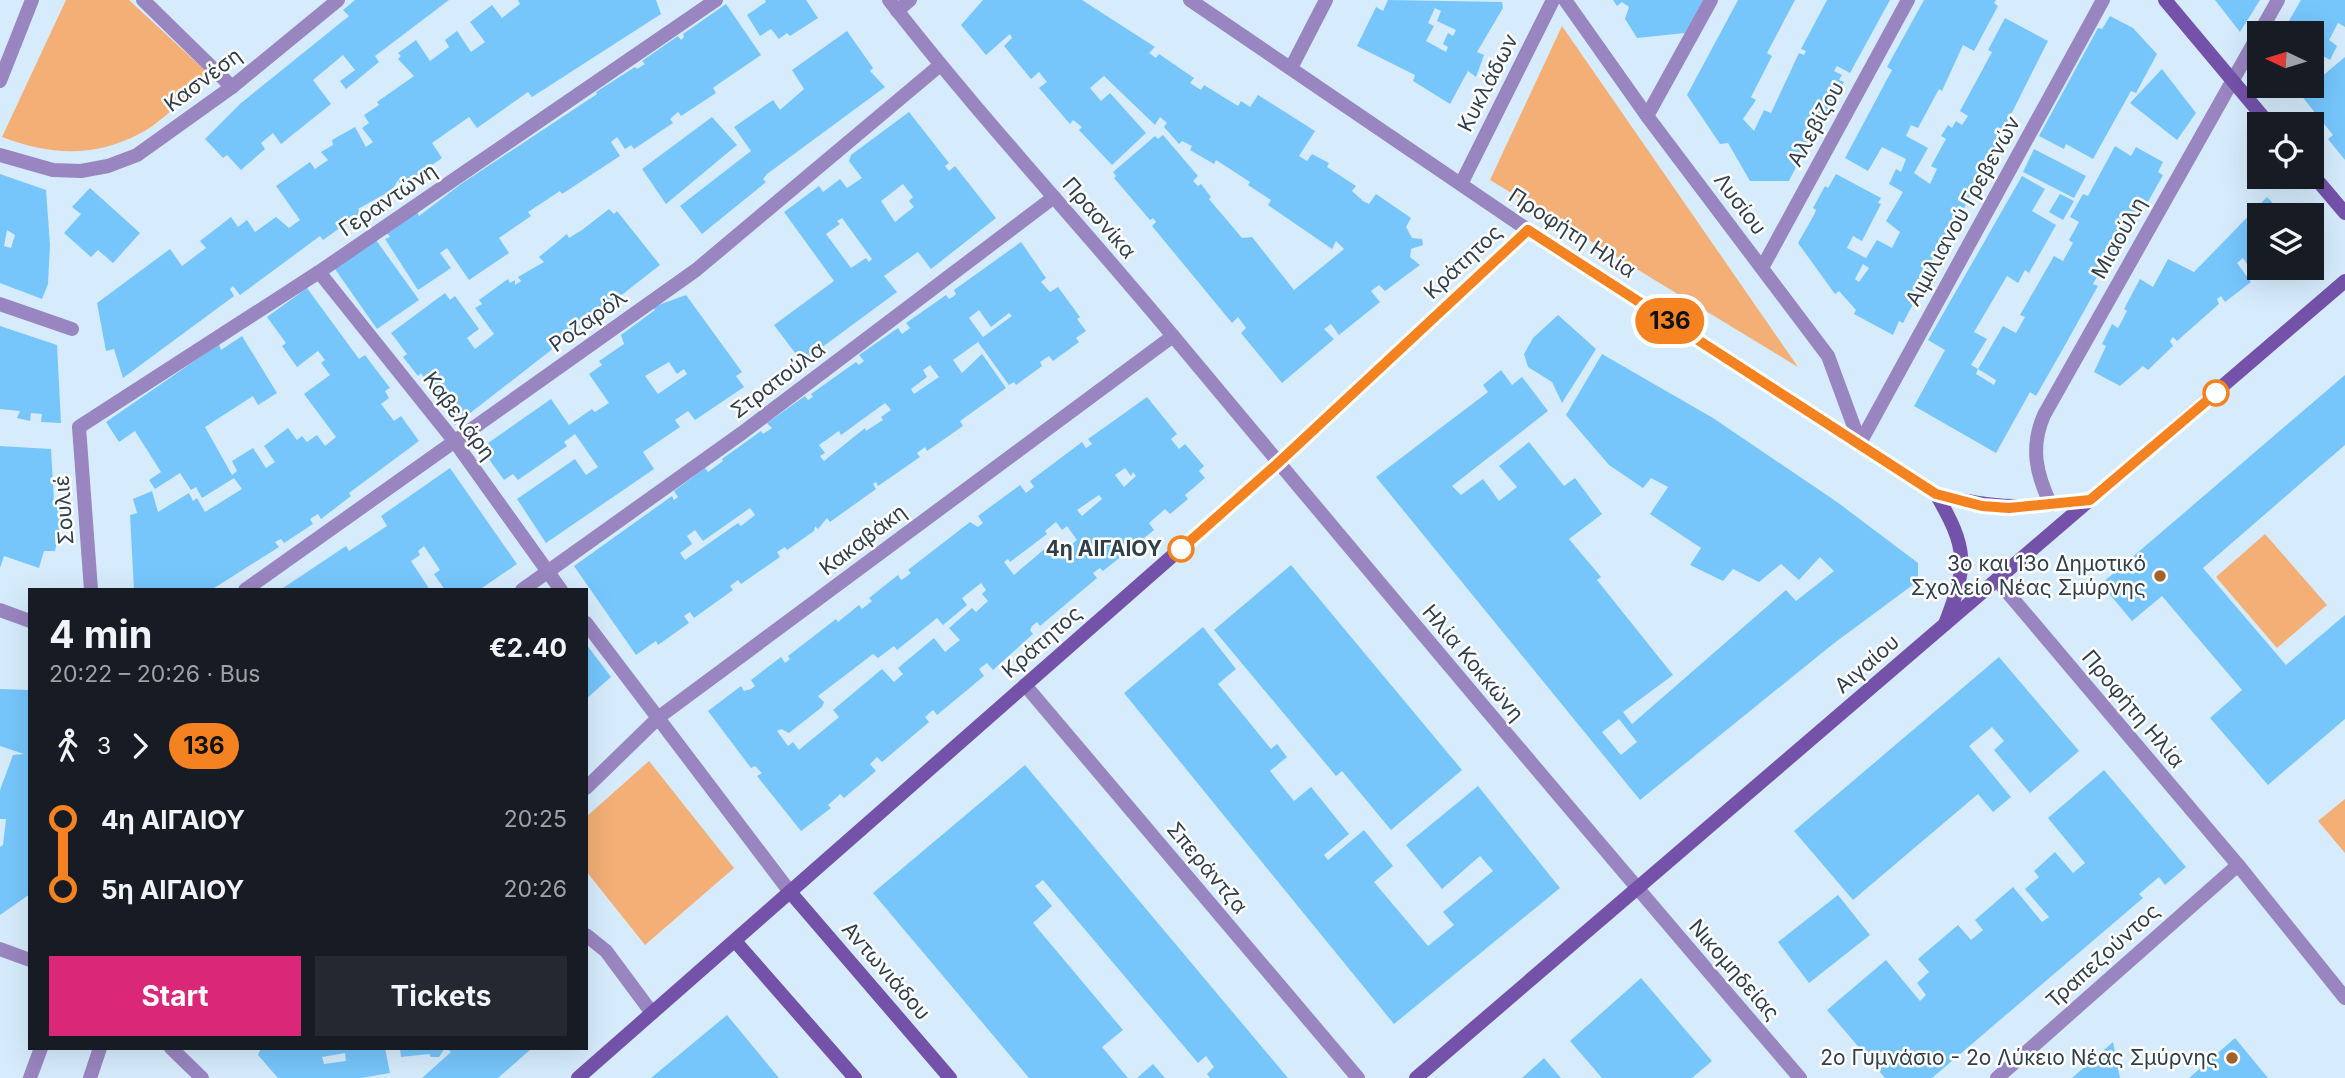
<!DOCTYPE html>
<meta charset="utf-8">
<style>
:root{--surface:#171b24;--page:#242831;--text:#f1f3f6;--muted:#9ea1a6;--accent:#db2777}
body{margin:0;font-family:Inter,sans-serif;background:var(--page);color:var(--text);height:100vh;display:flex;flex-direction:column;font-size:26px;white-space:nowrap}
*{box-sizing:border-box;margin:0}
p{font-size:23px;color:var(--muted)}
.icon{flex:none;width:38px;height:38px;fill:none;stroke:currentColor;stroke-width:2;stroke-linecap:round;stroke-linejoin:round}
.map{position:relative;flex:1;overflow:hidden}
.panel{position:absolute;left:28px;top:588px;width:560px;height:462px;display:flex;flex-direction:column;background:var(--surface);border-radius:0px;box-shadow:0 7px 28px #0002}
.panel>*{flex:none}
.badge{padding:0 14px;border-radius:23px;font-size:24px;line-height:46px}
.needle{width:46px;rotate:274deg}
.tools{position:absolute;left:2247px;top:21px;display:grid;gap:14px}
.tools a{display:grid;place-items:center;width:77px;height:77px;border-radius:0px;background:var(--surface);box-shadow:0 7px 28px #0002;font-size:35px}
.map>.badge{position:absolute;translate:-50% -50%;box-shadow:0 0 0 4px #fff}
.legs{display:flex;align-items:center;gap:10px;height:77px;padding:0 21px;font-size:23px}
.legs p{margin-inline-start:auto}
.overview{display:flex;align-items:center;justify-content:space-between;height:119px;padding:0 21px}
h1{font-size:38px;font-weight:700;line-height:52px}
.action{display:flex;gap:14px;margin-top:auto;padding:14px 21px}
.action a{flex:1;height:80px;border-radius:0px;background:var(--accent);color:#fff;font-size:28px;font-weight:700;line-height:80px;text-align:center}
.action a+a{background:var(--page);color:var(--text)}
ul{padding:0 21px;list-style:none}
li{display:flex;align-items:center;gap:24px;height:70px;font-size:26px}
li i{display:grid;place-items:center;width:10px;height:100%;margin:0 9px;background:currentColor}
li i::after{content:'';width:18px;height:18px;margin:-9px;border:5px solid;border-radius:50%;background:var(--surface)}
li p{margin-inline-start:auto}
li:first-child i{background:linear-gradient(#0000 50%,currentColor 0)}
li:last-child i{background:linear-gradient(currentColor 50%,#0000 0)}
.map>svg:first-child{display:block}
</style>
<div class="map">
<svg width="2345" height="1078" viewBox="0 0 2345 1078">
<rect width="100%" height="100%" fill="#d6ecfd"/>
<g fill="#f3af76">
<path d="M66 0H129L210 75C190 92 162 123 139 134 92 158 50 155 2 137Z"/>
<path d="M1562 26 1798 367 1490 180Z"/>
<path d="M2265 534 2327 605 2277 648 2216 577Z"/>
<path d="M649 761 734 868 645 945 586 871V817Z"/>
<path d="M2345 799V853L2318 821Z"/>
</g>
<g fill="#76c6fc" fill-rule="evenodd">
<path d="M355 0H449L375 56 379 62 346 89 340 81 355 70 343 55 313 80 331 104 281 144 273 133 261 143 265 149 241 170 227 155 223 158 205 139 241 103 349 16 343 10Z"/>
<path d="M518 0H656L661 14 532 97 528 92 477 128 469 117 432 143 442 158 402 186 398 180 392 190 358 209 361 213 323 240 320 236 240 295 233 286 230 289 234 296 123 378 114 349 106 351 97 303 170 249 182 266 206 248 200 241 231 217 238 227 247 220 255 232 276 217 289 228 300 220 276 186 310 162 315 169 328 160 321 152 333 145 332 140 355 127 366 147 373 142 362 128 369 123 364 115 379 105 377 102 414 76 398 59 401 56 398 53 416 40 430 61 449 47 445 40 457 31 471 52 485 42 470 22 492 5 502 18 520 4Z"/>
<path d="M765 0H806L818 18 790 36 787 33 779 39 771 29 760 36 747 15 766 2Z"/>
<path d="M983 0H1082L1155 47 1149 53 1156 58 1159 54 1194 78 1190 83 1201 90 1204 85 1238 106 1241 101 1250 107 1258 95 1315 131 1299 156 1307 161 1312 154 1329 163 1327 167 1356 186 1352 191 1363 201 1369 204 1376 194 1411 218 1406 227 1412 238 1422 239 1423 245 1411 249 1410 257 1420 265 1385 291 1379 285 1371 291 1380 302 1339 335 1331 324 1324 329 1334 339 1282 383 1241 333 1246 328 1238 317 1232 323 1152 226 1156 222 1153 218 1150 220 1114 178 1116 176 1113 172 1155 136 1158 139 1163 135 1198 176 1193 181 1198 186 1201 184 1211 197 1209 199 1242 238 1252 237 1294 290 1344 249 1336 241 1332 249 1268 205 1271 200 1248 185 1250 182 1216 160 1214 164 1190 150 1192 146 1182 141 1179 144 1164 127 1167 123 1160 117 1155 125 1104 76 1090 88 1101 101 1110 93 1146 133 1112 165 1079 130 1082 127 1073 120 1070 124 1039 88 1047 82 1039 72 1031 79 1004 46 1012 38 1010 34 986 55 961 25Z"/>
<path d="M1388 0 1502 2 1503 8 1477 52 1484 55 1476 77 1468 71 1450 104 1413 81 1415 75 1357 46 1376 7 1383 11ZM1435 8 1441 11 1437 21 1456 30 1453 36 1448 33 1443 44 1448 47 1446 52 1426 41 1434 26 1428 23Z"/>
<path d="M1613 0H1703L1685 33 1637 38 1625 19 1629 7 1622 2 1617 6Z"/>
<path d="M1738 0H1795L1767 53 1772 56 1751 97 1756 100 1743 119 1754 131 1764 110 1771 113 1799 53 1804 55 1806 51 1801 49 1827 0H1890L1850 73 1837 66 1834 71 1842 75 1839 80 1844 82 1820 130 1816 127 1789 181H1750L1728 143 1720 144 1687 95Z"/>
<path d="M1924 0H1996L1994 3 1998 6 1974 51 1963 45 1942 91 1939 89 1918 128 1911 125 1906 136 1928 148 1914 173 1930 184 1937 169 1931 166 1946 139 1941 136 1948 125 1952 128 1956 121 1962 125 1968 116 1960 111 1992 52 1988 50 2005 18 2048 41 1938 260 1933 257 1932 261 1935 263 1903 323 1899 321 1893 335 1854 314 1856 310 1839 291 1835 294 1798 243 1814 215 1816 210 1813 208 1825 186 1828 188 1836 174 1881 198 1878 203 1881 204 1862 241 1853 236 1847 248 1866 258 1877 240 1892 248 1900 232 1886 221 1903 192 1889 184 1896 169 1901 172 1906 159 1882 147 1868 171 1845 158 1892 70 1887 67ZM1863 264 1869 268 1859 282 1855 279Z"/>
<path d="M2215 0H2260L2240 32Z"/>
<path d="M2301 0H2345V27L2338 23 2329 40 2337 46 2330 60 2323 56 2319 64 2312 59V33H2282Z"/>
<path d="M726 4 761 55 717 85 713 88 716 93 681 116 678 112 670 119 673 123 634 149 631 145 625 149 617 137 611 142 620 156 562 194 560 191 528 212 531 216 499 238 509 253 469 280 447 248 440 253 451 268 418 290 385 239 390 237 387 233 417 212 419 216 461 184 597 94 596 92 635 67 637 69 645 64 642 61 678 36 681 40 684 37 683 34Z"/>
<path d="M2110 16 2133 28 2157 54 2136 93 2131 91 2093 159 2066 144 2064 149 2039 136 2098 28 2102 29Z"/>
<path d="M847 31 873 68 870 71 885 87 767 174 763 179 766 182 702 234 680 206 751 151 734 127 773 100 780 110 804 89 792 70Z"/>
<path d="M2345 57V160L2328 139 2333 135 2300 94 2297 97 2287 86H2312V70L2320 78Z"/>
<path d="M2162 69 2196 113 2177 140 2130 103Z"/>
<path d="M909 112 949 163 945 166 949 171 955 166 996 218 931 269 918 252 884 276 897 292 802 362 774 325 834 281 784 212 819 186 823 192 840 179 847 188 862 178 849 161 851 155ZM903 184 913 197 909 201 914 207 895 222 881 201ZM842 218 872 259 869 262 866 258 851 268 826 234 840 224 837 221Z"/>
<path d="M712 117 737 145 666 204 642 169Z"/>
<path d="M2115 146 2131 156 2136 147 2163 162 2158 172 2163 175 2139 218 2133 215 2130 220 2135 223 2104 278 2098 275 2093 284 2098 286 2064 347 2036 396 2030 392 1996 453 1914 406 1945 350 1928 340 2022 176 2045 189 2032 211 2056 225 2029 273 2025 270 2018 283 2007 276 1974 332 1987 339 1971 365 1978 369 1976 374 1994 385 1996 380 1978 369 2003 326 2016 333 2025 317 2020 315 2054 256 2063 261 2073 243 2069 240 2079 222 2070 217 2083 194 2088 196Z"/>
<path d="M2034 149 2086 176 2074 198 2023 172Z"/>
<path d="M0 174 46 190 50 245 48 284 42 299 0 283ZM7 230 15 235 11 248 4 246Z"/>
<path d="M90 188 140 233 113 263 98 250 91 257 64 233 81 214 72 207Z"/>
<path d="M2060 194 2074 201 2063 220 2049 212Z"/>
<path d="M2267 197 2281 212 2259 215V262L2250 269 2243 258 2237 263 2251 282 2225 302 2221 296 2217 299 2219 304 2177 341 2173 337 2170 341 2173 346 2148 370 2143 366 2120 386 2094 372 2106 346 2102 344 2112 324 2118 328 2127 311 2124 309 2140 279 2153 287 2168 259 2194 272Z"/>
<path d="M609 209 614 214 617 211 660 265 455 425 421 373 418 376 403 357 407 354 391 333 445 293 450 300 455 296 479 329 467 338 475 349 494 334 475 308 482 304 479 300 508 279 510 283 515 280V285L521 281 518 277 544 262 539 257 567 234 569 238 582 230Z"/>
<path d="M376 240 419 300 377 329 335 269Z"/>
<path d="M1021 242 1046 278 1041 282 1050 292 1058 287 1080 317 1077 319 1086 331 1076 338 1079 342 1053 361 1049 356 1040 362 1042 366 1016 385 1014 382 1009 385 978 342 953 360 962 373 982 354 1006 388 960 421 963 426 927 451 925 447 917 453 920 457 878 486 876 482 873 484 876 489 830 522 827 518 818 529 815 526 814 531 787 550 785 547 777 552 780 557 741 584 738 580 730 586 733 590 694 618 690 612 684 616 689 623 658 645 656 641 636 655 574 566 672 496 674 500 678 497 674 491 705 468 708 472 723 461 722 459 761 431 763 434 772 428 767 423 805 396 808 400 813 397 811 394 856 362 859 365 864 361 859 355 898 328 902 334 910 328 906 323 946 295 949 299 954 296 956 294 954 290ZM979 310 991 327 1009 313 1012 316 983 337 969 318ZM930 365 939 377 914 394 911 389 927 377 923 370ZM885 403 891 410 881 417 883 420 866 431 865 428 824 461 820 456 825 453 819 445 839 431 841 435ZM750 508 755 515 741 526 738 523 685 560 680 553 692 544 687 536 695 530 703 541Z"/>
<path d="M307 288 359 359 365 355 390 388 385 391 389 398 381 404 394 421 401 416 419 441 349 493 351 496 321 519 318 514 310 519 313 524 284 543 281 539 275 542 279 547 211 590H134L130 515 137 513 133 499 152 491 158 512 189 493 193 501 197 498 205 512 242 489 234 478 202 498 196 487 191 490 180 473 155 489 149 480 161 472 135 431 119 442 106 422 219 344 221 350 242 336 277 393 258 405 253 396 205 427 232 475 237 471 232 461 253 448 266 468 275 462 264 446 288 428 297 440 302 436 307 442 317 435 325 446 336 437 304 394 330 375 321 363 325 360 318 351 297 367 282 346 286 343 267 317Z"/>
<path d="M686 295 742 372 736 376 744 387 695 420 688 411 675 420 680 427 643 452 654 469 546 543 517 499 575 459 586 475 598 467 575 434 564 442 567 446 518 480 513 474 504 480 481 448 551 399 569 425 592 409 595 412 609 403 589 374 602 365 599 361 624 344 621 335 655 310 653 307ZM669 362 677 374 684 369 687 374 658 394 645 376Z"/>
<path d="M1558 315 1596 349 1562 403 1552 382 1528 367 1524 354 1533 338Z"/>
<path d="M0 326 57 345 61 423 41 422 42 414 31 413 30 421 17 418 20 411 0 409Z"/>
<path d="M1602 354 1713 418 1837 502 1918 563V581L1833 644 1640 800 1376 477 1488 392 1483 385 1501 370 1512 385 1522 377 1548 411 1452 486 1461 495 1483 479 1499 501 1517 487 1499 466 1529 442 1564 486 1575 478 1602 514 1569 539 1601 577 1597 580 1673 675 1623 712 1632 724 1786 590 1796 601 1834 571 1820 557 1799 580 1781 564 1759 582 1733 569 1723 581 1690 565 1701 548 1650 514 1668 487 1651 478 1643 488 1609 465 1566 415ZM1619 719 1637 742 1621 755 1602 732Z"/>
<path d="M2345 375V445L2203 568 2286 665 2345 615V719L2268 785 2210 718 2242 690 2162 596 2132 621 2101 584Z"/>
<path d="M1147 397 1177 434 1171 439 1174 443 1179 449 1185 444 1204 466 1199 471 1205 478 1185 495 1188 499 1170 514 1165 509 1149 523 1154 530 1103 571 1100 568 1093 573 1097 578 1040 626 1037 622 1032 626 1030 630 1033 634 993 670 987 663 979 669 984 676 937 715 933 710 925 717 929 722 882 762 877 757 870 764 876 771 844 798 840 794 837 797 828 805 831 808 801 831 757 776 762 773 755 766 751 768 708 711 741 686 744 691 751 689 755 686 751 680 781 657 785 663 790 659 788 656 836 619 838 622 859 605 862 609 872 601 869 598 898 575 901 580 906 577 911 573 908 570 970 522 978 527 983 523 978 516 1020 485 1026 493 1031 489 1034 487 1030 481 1082 442 1086 448 1092 444 1088 439ZM1125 468 1131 476 1133 472 1136 476 1124 487 1115 475ZM1099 495 1102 499 1082 516 1077 510ZM1056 522 1062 530 1067 526 1077 540 1070 546 1067 543 1054 554 1048 546 1014 575 1004 562 1008 559 1010 562 1047 534 1045 531ZM981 583 986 590 982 594 988 601 976 612 972 608 949 628 960 640 945 652 934 638 898 668 903 674 894 682 882 669 833 710 839 717 799 750 793 742 788 746 777 731 781 729 789 733 822 707 824 702 818 696 873 654 878 658 894 646 897 650 937 618 943 625 967 605 962 598Z"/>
<path d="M0 446 51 449 54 501 65 504 55 551H44L39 568 4 556 0 568Z"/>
<path d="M450 468 517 564 479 590H445L434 574 440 570 424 546 418 551 420 555 411 561 430 590H280L346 546 349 551 387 526 381 516Z"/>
<path d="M1291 565 1462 770 1391 830 1342 771 1336 776 1214 630Z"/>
<path d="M1203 627 1236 669 1218 684 1271 749 1277 744 1287 757 1270 771 1294 801 1311 787 1349 834 1324 855 1328 860 1364 830 1393 866 1374 882 1428 946 1454 925 1443 912 1493 871 1480 856 1442 889 1406 845 1478 786 1560 888 1394 1024 1124 693Z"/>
<path d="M586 644 611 677 586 699Z"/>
<path d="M1999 657 2079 751 2030 793 1994 750 2004 741 1992 727 1969 746 2011 797 1993 812 1978 794 1853 900 1794 831Z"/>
<path d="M0 689 30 690V894L0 915V847L3 845 6 819H0V790L13 755 24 754 0 746Z"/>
<path d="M1025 765 1068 816 1288 1078H1210L1207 1074 1214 1067 1206 1056 1198 1063 1043 880 1035 886 1052 906 1033 923 1123 1030 1102 1047 1128 1078H1029L873 893Z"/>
<path d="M2104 770 2186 867 2165 885 2159 877 2139 894 2143 898 1932 1078H1885L1827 1010 1886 960 1920 1001 1926 995 1917 983 1929 972 1918 959 1958 925 1971 940 1983 930 1975 920 2013 887 2042 922 2049 917 2025 889 2039 877 2034 871 2055 852 2073 873 2085 863 2048 818Z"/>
<path d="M1838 895 1870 935 1809 983 1778 942Z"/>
<path d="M1641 978 1712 1061 1692 1078H1602L1570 1041Z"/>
<path d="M727 1015 779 1078H651Z"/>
<path d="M2235 1038 2268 1078H2189Z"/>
<path d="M2113 1042 2120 1078H2072Z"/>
<path d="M261 1048H385L390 1073 361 1078H278L258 1055ZM345 1053 346 1061 324 1064 322 1057Z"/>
<path d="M400 1048H445L439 1057H431L429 1054 401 1057Z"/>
<path d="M446 1048H532L498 1078H422L451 1052Z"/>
<path d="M1544 1058 1561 1078H1522Z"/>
<path d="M1153 1064 1165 1078H1137Z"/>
</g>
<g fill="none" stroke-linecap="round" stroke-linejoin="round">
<path stroke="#9985c0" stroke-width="14" d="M2238 865 2345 998"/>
<g stroke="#9985c0" stroke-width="14">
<path d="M143 0 232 87"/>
<path d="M889 0C979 116 1079 223 1173 336 1380 584 1588 832 1800 1078"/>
<path d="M1190 0 1528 230"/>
<path d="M1565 0 1647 116 1828 356 1860 443"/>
<path d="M897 11 910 0"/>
<path d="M1291 68 1326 0"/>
<path d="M0 81 32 0"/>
<path d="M1647 116 1711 0"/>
<path d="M0 155 53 170 81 171 108 166 137 155 232 87 338 0"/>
<path d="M1461 184 1553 0"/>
<path d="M1762 268 1908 0"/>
<path d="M319 272 455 442 561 590"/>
<path d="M0 304 72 329"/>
<path d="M1860 443 2103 0"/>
<path d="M2051 505C2036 474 2030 447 2044 415L2278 0"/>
<path d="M91 590 79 427 319 272 716 0"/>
<path d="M245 590 696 270 939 66"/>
<path d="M522 590 742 433 1054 197"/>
<path d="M0 610 30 621"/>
<path d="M586 623 790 892"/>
<path d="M1025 685 1358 1078"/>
<path d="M586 788 659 717 1173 336"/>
<path d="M586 935 606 951 652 1013"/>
<path d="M0 949 30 960"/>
<path d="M171 1048 202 1078"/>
<path d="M30 1078 41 1048"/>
<path d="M90 1078 100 1048"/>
<path d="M1997 1078 2238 865 1997 580"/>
</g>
<g stroke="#7452a9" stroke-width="14">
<path d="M2165 0 2269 124"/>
<path d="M2312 174 2345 213"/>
<path d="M1936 494C1968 549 1968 565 1945 624"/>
<path d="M790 892 950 1078"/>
<path d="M735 941 855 1078"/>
<path d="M578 1078 1277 464 1528 230 1936 494C1998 510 2027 508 2090 500"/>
<path d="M1416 1078 2345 281"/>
</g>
</g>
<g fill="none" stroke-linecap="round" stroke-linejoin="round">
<defs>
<path id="line-1" d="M1181 549 1277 464 1528 230 1936 494 1982 506 2009 508 2090 500 2216 393"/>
</defs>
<use href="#line-1" stroke="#fff" stroke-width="16"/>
<use href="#line-1" stroke="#f58220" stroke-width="10"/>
</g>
<g fill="#fff" stroke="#f58220" stroke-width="3.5">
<circle cx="2216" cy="393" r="12"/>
<circle cx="1181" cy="549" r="12"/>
</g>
<g fill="#a2632a" stroke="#fff" stroke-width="2.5">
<circle cx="2160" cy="576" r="7"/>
<circle cx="2232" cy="1058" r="7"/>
</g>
<g text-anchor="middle" stroke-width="5" stroke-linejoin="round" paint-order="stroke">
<g font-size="21" fill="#303f4a" stroke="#fff">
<text transform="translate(203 80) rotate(-37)" y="7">Κασνέση</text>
<text transform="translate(1488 83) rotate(-63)" y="7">Κυκλάδων</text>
<text transform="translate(1816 124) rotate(-61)" y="7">Αλεβίζου</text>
<text transform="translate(388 200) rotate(-34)" y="7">Γεραντώνη</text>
<text transform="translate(1740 204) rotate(53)" y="7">Λυσίου</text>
<text transform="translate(1963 211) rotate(-61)" y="7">Αιμιλιανού Γρεβενών</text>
<text transform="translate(1099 218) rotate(49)" y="7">Πρασνίκα</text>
<text transform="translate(1572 233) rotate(33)" y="7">Προφήτη Ηλία</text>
<text transform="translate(2119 238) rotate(-61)" y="7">Μιαούλη</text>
<text transform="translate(1463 262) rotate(-43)" y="7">Κράτητος</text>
<text transform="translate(588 321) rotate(-36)" y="7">Ροζαρόλ</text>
<text transform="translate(778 380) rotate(-37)" y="7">Στρατούλα</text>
<text transform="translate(459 416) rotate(53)" y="7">Καβελάρη</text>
<text transform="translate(64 510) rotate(-94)" y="7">Σουλιέ</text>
<text transform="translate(863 540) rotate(-37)" y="7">Κακαβάκη</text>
<text transform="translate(1042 642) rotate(-41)" y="7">Κράτητος</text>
<text transform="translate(1473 663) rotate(50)" y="7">Ηλία Κοκκώνη</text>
<text transform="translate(1867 664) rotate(-41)" y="7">Αιγαίου</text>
<text transform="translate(2133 709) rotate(50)" y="7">Προφήτη Ηλία</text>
<text transform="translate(1207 868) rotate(50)" y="7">Σπεράντζα</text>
<text transform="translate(2103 956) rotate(-42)" y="7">Τραπεζούντος</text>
<text transform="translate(1734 970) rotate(49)" y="7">Νικομηδείας</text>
<text transform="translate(886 971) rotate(49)" y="7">Αντωνιάδου</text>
</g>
<g font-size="21" font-weight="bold" fill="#303f4a" stroke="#fff" text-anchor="end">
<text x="1162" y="556">4η ΑΙΓΑΙΟΥ</text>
</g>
<g font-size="21" fill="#303f4a" stroke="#fff" text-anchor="end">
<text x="2146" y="571">3ο και 13ο Δημοτικό<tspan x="2146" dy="24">Σχολείο Νέας Σμύρνης</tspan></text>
<text x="2218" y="1065">2ο Γυμνάσιο - 2ο Λύκειο Νέας Σμύρνης</text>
</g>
</g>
</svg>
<div class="tools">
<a><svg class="needle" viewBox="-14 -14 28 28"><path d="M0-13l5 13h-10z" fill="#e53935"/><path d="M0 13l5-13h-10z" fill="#9ea1a6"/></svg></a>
<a><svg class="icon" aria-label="locate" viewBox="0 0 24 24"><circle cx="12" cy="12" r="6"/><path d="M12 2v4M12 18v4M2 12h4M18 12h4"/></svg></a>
<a><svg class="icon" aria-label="layers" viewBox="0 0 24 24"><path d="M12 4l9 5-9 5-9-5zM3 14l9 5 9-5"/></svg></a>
</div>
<b class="badge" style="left:1670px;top:321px;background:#f58220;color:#111">136</b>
<section class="panel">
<div class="overview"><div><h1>4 min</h1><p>20:22 – 20:26 · Bus</p></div><b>€2.40</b></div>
<div class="legs"><svg class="icon" aria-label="walk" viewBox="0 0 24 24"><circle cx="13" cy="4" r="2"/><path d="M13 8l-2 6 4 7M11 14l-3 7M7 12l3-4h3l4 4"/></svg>3<svg class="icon" aria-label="forward" viewBox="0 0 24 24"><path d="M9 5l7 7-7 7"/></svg><b class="badge" style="background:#f58220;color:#111">136</b></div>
<ul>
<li><i style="color:#f58220"></i><b>4η ΑΙΓΑΙΟΥ</b><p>20:25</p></li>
<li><i style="color:#f58220"></i><b>5η ΑΙΓΑΙΟΥ</b><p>20:26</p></li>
</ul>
<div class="action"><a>Start</a><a>Tickets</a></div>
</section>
</div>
